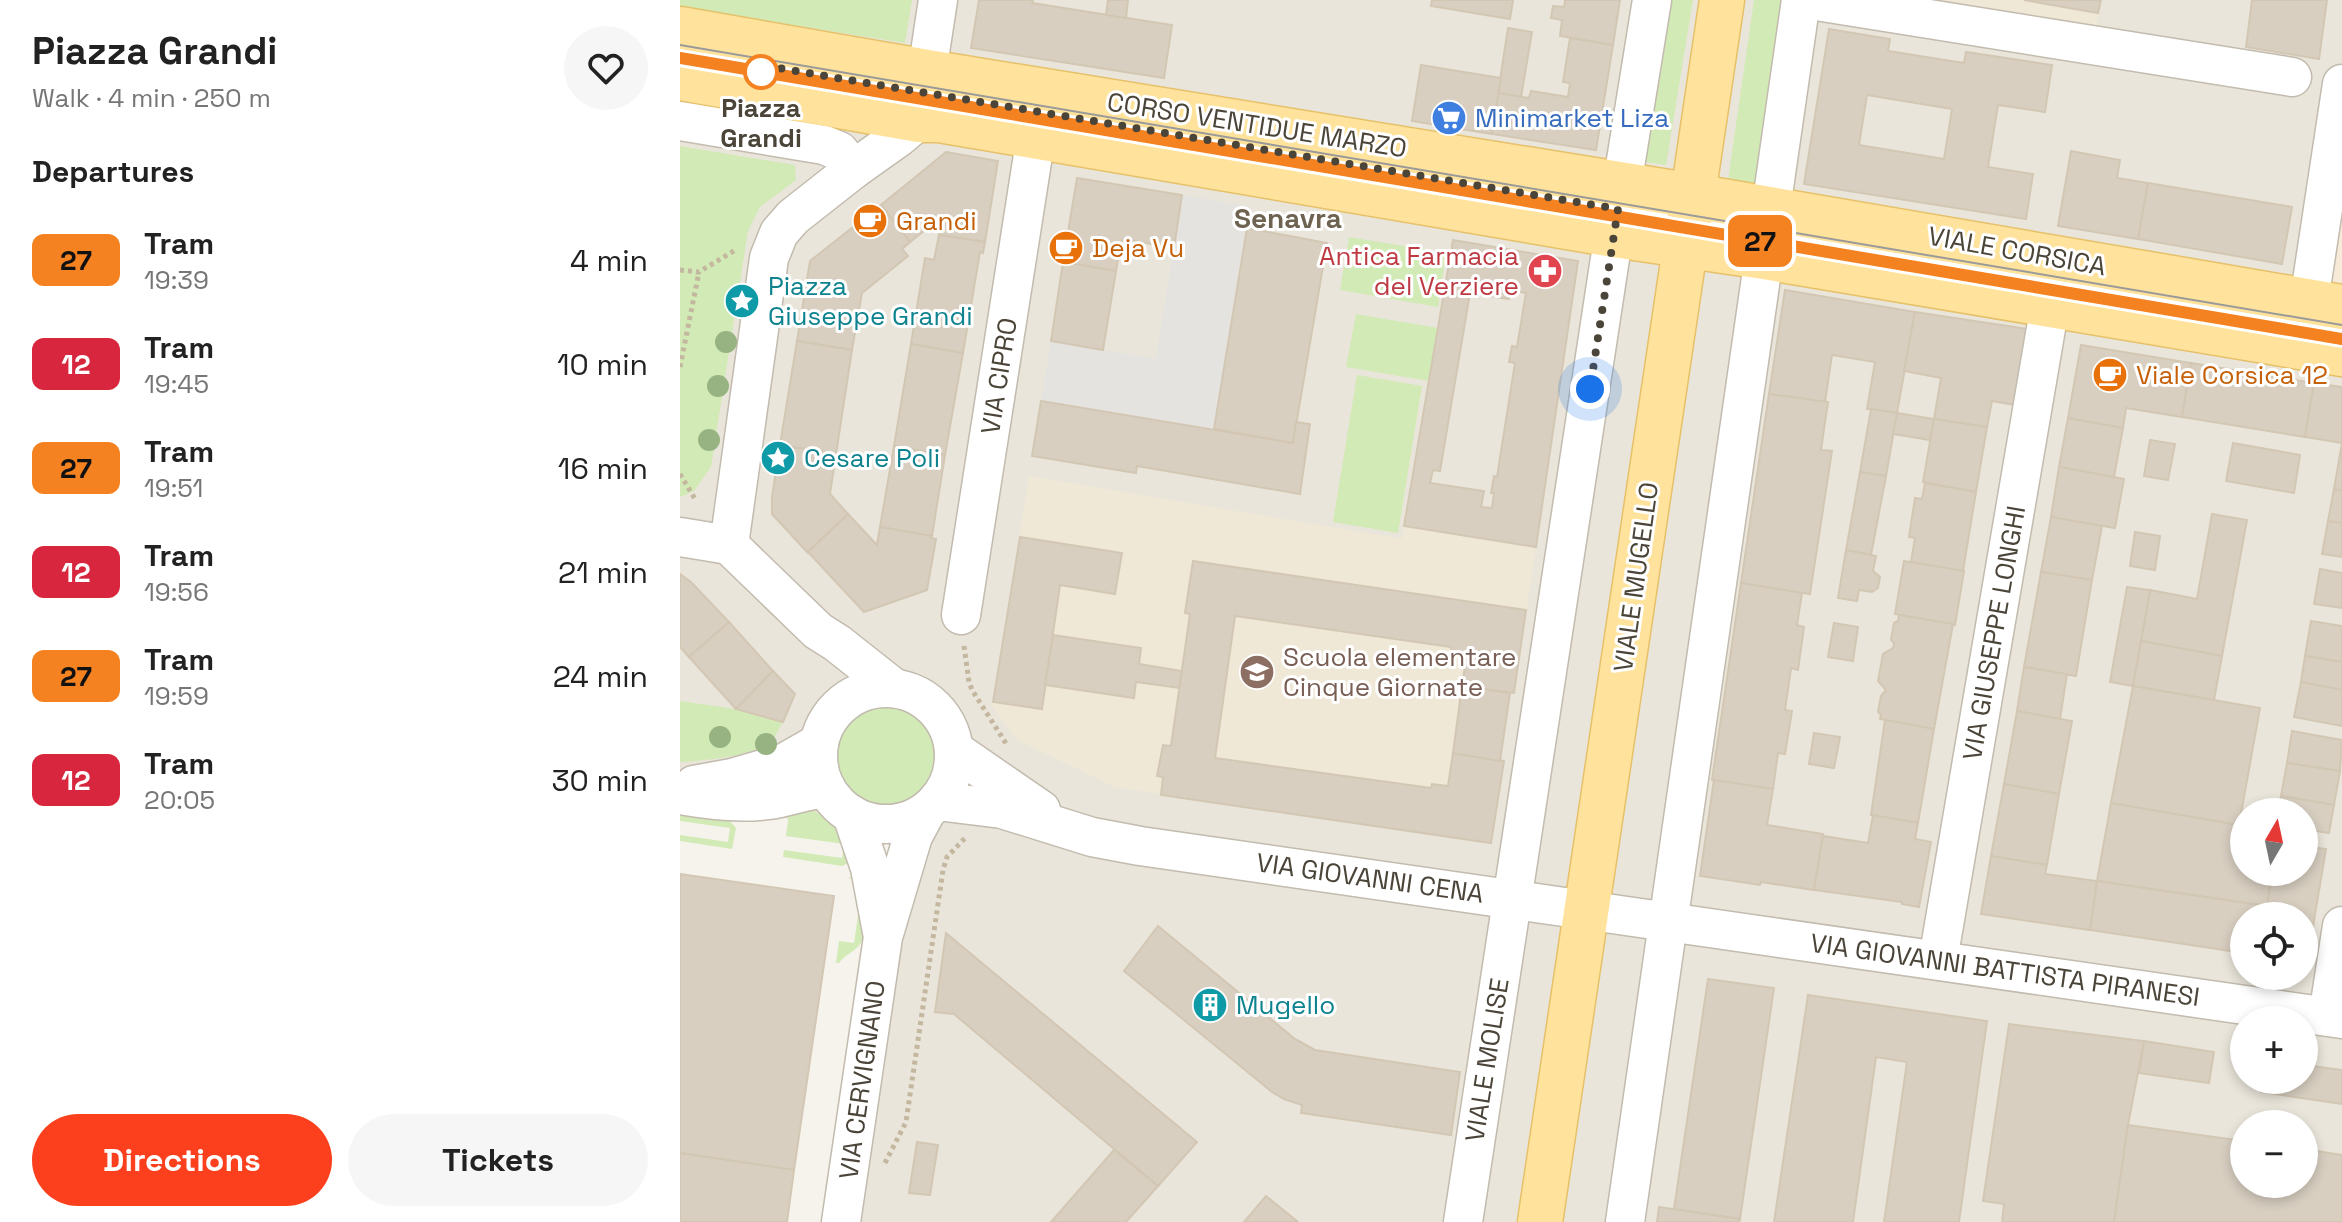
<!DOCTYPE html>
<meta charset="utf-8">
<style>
:root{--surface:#fff;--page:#f6f6f6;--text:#222;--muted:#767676;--accent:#fc3f1d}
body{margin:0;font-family:"Space Grotesk",sans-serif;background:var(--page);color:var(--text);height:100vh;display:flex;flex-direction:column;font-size:30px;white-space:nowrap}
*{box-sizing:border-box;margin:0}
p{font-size:26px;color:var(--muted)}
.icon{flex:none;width:44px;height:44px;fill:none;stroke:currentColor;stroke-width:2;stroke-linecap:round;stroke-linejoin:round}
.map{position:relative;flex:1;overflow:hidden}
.sheet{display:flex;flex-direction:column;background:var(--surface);width:680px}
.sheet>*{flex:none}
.badge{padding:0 16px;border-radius:12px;font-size:28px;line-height:52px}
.needle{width:52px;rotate:9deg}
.fabs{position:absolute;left:1550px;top:798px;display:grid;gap:16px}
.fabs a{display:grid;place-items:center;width:88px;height:88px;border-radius:50%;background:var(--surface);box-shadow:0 4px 12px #0003;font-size:40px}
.you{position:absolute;width:40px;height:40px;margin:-20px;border:6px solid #fff;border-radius:50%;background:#1a73e8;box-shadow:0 0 0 12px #1a73e833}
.map>.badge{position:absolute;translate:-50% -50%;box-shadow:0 0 0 4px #fff}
h2{padding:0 32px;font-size:30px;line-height:72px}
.round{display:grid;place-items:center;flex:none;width:84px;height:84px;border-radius:42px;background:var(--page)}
.summary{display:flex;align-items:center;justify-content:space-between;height:136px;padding:0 32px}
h1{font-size:38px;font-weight:600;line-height:60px}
.action{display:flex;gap:16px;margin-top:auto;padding:16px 32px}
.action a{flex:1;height:92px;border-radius:48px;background:var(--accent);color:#fff;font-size:32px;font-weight:600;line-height:92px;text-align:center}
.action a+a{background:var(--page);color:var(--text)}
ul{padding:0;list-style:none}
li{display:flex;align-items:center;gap:24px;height:104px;padding:0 32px}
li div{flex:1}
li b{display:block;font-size:30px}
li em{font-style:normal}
li .badge{min-width:88px;font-weight:700;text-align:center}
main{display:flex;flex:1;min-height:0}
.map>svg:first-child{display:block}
</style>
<main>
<section class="sheet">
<div class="summary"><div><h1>Piazza Grandi</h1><p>Walk · 4 min · 250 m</p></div><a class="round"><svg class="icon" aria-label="heart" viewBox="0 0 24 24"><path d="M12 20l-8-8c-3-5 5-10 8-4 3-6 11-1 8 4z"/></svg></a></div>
<h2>Departures</h2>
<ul>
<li><span class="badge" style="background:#f58220;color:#111">27</span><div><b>Tram</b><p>19:39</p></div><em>4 min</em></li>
<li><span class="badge" style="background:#d7263d;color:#fff">12</span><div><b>Tram</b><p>19:45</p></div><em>10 min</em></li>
<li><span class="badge" style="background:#f58220;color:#111">27</span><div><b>Tram</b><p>19:51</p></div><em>16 min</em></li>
<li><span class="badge" style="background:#d7263d;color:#fff">12</span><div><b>Tram</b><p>19:56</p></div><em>21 min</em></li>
<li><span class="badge" style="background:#f58220;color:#111">27</span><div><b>Tram</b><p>19:59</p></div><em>24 min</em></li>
<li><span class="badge" style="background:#d7263d;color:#fff">12</span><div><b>Tram</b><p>20:05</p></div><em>30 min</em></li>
</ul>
<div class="action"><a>Directions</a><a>Tickets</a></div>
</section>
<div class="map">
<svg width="1662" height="1222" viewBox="0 0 1662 1222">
<rect width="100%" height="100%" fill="#f6f3ec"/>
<g fill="#eae5da" fill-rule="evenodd">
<path d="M0 0H1036L1007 189 0 24Z"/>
<path d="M1048 0H1662V73L1625 296 1019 190Z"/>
<path d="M0 96 1662 375V1222H174L218 834 0 803ZM1564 812H1624V872H1564ZM1564 916H1624V976H1564ZM1564 1020H1624V1080H1564ZM1564 1124H1624V1184H1564Z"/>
</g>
<path fill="#f7ead8" d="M1662 125V302L1634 297Z"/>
<g fill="#efe8d6">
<path d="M1259 0H1420L1416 27Z"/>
<path d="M349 476 722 539 724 526 856 547 834 693H830L820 760 824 761 811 843 435 787 337 740 312 706Z"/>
</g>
<g fill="#d2eab5">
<path d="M0 0H232L225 43 0 7Z"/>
<path d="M984 0H1013L986 165 959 161Z"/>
<path d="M1074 0H1103L1076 185 1048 180Z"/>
<path d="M0 146 115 165 116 180 80 207 68 231 31 467 14 491 0 497Z"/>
<path d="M669 237 766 253 758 307 660 290Z"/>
<path d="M676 314 758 328 749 381 666 367Z"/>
<path d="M677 375 742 386 718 533 653 522Z"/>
<circle cx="205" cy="756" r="55"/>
<path d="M0 701 56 709 103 722C99 728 95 739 89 743 73 756 21 761 0 762Z"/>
<path d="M127 809C153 816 165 838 177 859L162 866 103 857 104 850 162 858 164 844 106 836 108 821 106 810Z"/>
<path d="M0 810 47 818 56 828 52 849 0 841V835L48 842 50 828 0 821Z"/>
<path d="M183 872C190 890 192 923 182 941 177 951 165 954 159 963H156L159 941 174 943 183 881 168 878Z"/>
</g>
<path fill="#e5e3e0" d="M502 195 571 207 534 429 361 401 371 341 476 359Z"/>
<g fill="#d8cfc1" stroke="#d3c7b4" stroke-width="2" fill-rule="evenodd">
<path d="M299 0H353L352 3 492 25 484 78 291 48Z"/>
<path d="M428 0H448L446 18 426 15Z"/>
<path d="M752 0H833L830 19 751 6Z"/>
<path d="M885 0H940L933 45 880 36 882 20 871 18 873 6 884 7Z"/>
<path d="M1344 0H1421L1418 13Z"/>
<path d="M1572 0H1647L1639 59 1566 47Z"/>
<path d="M828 28 852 32 841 97 818 93Z"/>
<path d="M1149 29 1210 39 1208 51 1284 63 1286 52 1372 65 1365 112 1318 105 1308 167 1353 174 1346 219 1124 184ZM1187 95 1272 109 1264 159 1179 145Z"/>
<path d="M890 38 933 45 916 150 812 134 818 93 849 98 851 91 888 97 890 83 883 82Z"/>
<path d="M741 65 821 78 812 134 732 121Z"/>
<path d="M1391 151 1440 160 1437 178 1468 183 1458 239 1378 226Z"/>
<path d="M266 152 318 161 305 242 259 235 264 219H259L230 242 201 205Z"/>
<path d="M397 178 502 195 494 248 444 239 441 242 436 271 383 262Z"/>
<path d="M1468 183 1612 207 1602 264 1458 239Z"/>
<path d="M201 205 230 242 222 249 228 256 182 293 172 350 117 341 130 261Z"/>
<path d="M567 228 647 243 613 443 534 429Z"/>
<path d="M259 235 305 242 303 253 300 252 283 353 231 344 245 258 254 260Z"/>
<path d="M773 240 898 261 856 547 724 526ZM830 290 846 293 837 347 832 346 829 362 835 363 817 477 814 476 811 493H814L812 508 801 507 804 491 750 483 753 470 760 471 790 293 829 299Z"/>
<path d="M383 262 436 271 423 350 371 341Z"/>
<path d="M1105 290 1235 312 1217 413 1187 409 1195 362 1152 355 1145 402 1089 394Z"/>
<path d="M1235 312 1348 329 1335 405 1312 401 1307 427 1254 419 1261 378 1224 371Z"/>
<path d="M117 341 172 350 156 454 100 445Z"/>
<path d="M231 344 283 353 265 455 214 446Z"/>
<path d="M1401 345 1511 363 1502 417 1446 408 1443 428 1388 418Z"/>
<path d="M1511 363 1634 383 1625 437 1502 417Z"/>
<path d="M1634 383 1662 387V491L1654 489 1662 443 1625 437Z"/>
<path d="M1089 394 1148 402 1141 450 1152 451 1130 594 1061 583Z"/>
<path d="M361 401 613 443 616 422 630 424 620 494 457 466 456 473 352 456Z"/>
<path d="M1191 409 1217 413 1206 476 1180 472Z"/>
<path d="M1217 413 1254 419 1250 440 1213 434Z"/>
<path d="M1388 418 1443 428 1434 477 1379 467Z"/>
<path d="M1254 419 1307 427 1296 492 1243 482Z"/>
<path d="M1470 440 1495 444 1488 480 1464 476Z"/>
<path d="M1553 443 1620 455 1614 493 1546 481Z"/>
<path d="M100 445 156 454 150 494 168 514 128 553 92 514V497Z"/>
<path d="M214 446 265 455 252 536 200 527Z"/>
<path d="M1379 467 1444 479 1435 528 1371 517Z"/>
<path d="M1180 472 1206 476 1191 555 1166 550Z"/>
<path d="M1245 483 1296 492 1283 571 1231 562 1235 538 1229 537 1235 498 1242 499Z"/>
<path d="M1654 489 1662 491V523L1648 521Z"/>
<path d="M168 514 197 545 200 527 252 536 251 538 256 539 247 590 184 612 128 552Z"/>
<path d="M1532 514 1567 520 1542 656 1461 641 1470 590 1517 599Z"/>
<path d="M1371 517 1422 526 1412 580 1361 572Z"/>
<path d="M1648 521 1662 523V557L1642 554Z"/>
<path d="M1455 532 1480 536 1475 570 1450 566Z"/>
<path d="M340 537 442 553 435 594 380 585 362 709 313 702Z"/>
<path d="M1166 550 1196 556 1193 571 1200 577 1198 588 1192 592 1179 590 1177 601 1158 598Z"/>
<path d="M513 561 846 610 834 693 782 686 787 653 771 650V647L555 616 535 758 751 788 752 784 768 786 773 753 824 761 811 843 481 795 483 777 477 776 483 745 491 746 510 614 505 613Z"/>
<path d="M1224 561 1284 571 1275 625 1215 614Z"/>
<path d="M1640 569 1662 573V608L1634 604Z"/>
<path d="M1361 572 1412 580 1396 676 1344 667Z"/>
<path d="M0 574 11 582 49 622 9 657 0 647Z"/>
<path d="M1061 583 1122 593 1117 625 1124 627 1118 670 1111 668 1105 710 1112 711 1105 754 1098 753 1093 789 1032 780Z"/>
<path d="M1447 587 1470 590 1453 686 1430 682Z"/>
<path d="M1219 615 1273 624 1254 729 1200 719 1201 715 1198 712 1201 696 1206 690 1198 681 1203 654 1213 648 1214 643 1211 640 1214 623 1218 621Z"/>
<path d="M1631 621 1662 626V662L1625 656Z"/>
<path d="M49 622 93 671 56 709 9 657Z"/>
<path d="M1154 623 1178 627 1173 661 1148 657Z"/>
<path d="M373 635 461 648 459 664 502 671 499 688 456 682 454 698 365 685Z"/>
<path d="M1461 641 1542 656 1534 700 1453 686Z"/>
<path d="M1625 656 1662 662V690L1621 682Z"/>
<path d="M1344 667 1387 674 1380 719 1337 711Z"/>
<path d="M93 671 115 694 103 722 56 709Z"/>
<path d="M1621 682 1662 690V726L1614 717Z"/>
<path d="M782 686 830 693 820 761 773 753Z"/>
<path d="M1453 686 1580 708 1559 825 1431 803Z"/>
<path d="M1337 711 1392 721 1379 794 1324 784Z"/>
<path d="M1205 720 1254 729 1238 823 1191 815Z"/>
<path d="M1612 731 1662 740 1660 771 1607 763Z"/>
<path d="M1134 733 1160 737 1154 768 1129 764Z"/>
<path d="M1607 763 1660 771 1654 805 1601 796Z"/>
<path d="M1034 780 1093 789 1087 825 1143 834 1134 890 1081 882 1080 885 1020 876Z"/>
<path d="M1324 784 1379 794 1367 865 1311 856Z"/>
<path d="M1601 796 1654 805 1649 833 1624 829V812H1598Z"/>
<path d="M1431 803 1564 826V872H1592L1587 906 1417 881Z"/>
<path d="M1193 815 1238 823 1235 839 1251 842 1239 907 1222 904V902L1134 890 1143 836 1188 843Z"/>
<path d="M1624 846 1646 849 1627 962H1624V916H1564V953L1410 930 1417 881 1587 906 1592 872H1624Z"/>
<path d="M1311 856 1367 865 1365 874 1417 881 1410 930 1301 914Z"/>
<path d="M0 874 154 896 114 1170 0 1153Z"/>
<path d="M478 926 615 1039 635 1050 780 1072 771 1135 621 1113 622 1105 604 1099 592 1092 444 971Z"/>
<path d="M266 933 517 1142 478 1186 274 1014 255 1012Z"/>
<path d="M1028 979 1094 988 1060 1219 994 1209Z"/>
<path d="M1128 995 1307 1021 1279 1222H1204L1227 1062 1196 1057 1173 1222H1094Z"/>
<path d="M1329 1024 1464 1041 1448 1125 1434 1222H1322L1324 1204 1303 1201Z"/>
<path d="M1464 1041 1534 1052 1529 1083 1459 1073Z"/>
<path d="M1624 1065 1662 1070V1104L1581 1092 1583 1080H1624Z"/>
<path d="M1448 1125 1564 1141V1184H1624V1149L1662 1155V1222H1434Z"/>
<path d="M237 1142 258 1145 250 1195 229 1193Z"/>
<path d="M434 1150 478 1186 446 1222H371Z"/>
<path d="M0 1153 114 1170 107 1222H0Z"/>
<path d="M586 1196 618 1222H564Z"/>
<path d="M979 1207 1060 1219 1059 1222H977Z"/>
</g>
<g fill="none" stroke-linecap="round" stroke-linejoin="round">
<defs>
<g id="minor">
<path d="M1130 0 1612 77"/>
<path d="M247 72 258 0"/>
<path d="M0 121 144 145 159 151 174 169"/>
<path d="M438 125 1662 332"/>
<path d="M1629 301 1662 84"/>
<path d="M0 537 49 545"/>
<path d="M49 545 89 258 99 233 113 217 174 169 219 137 239 120"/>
<path d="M49 545 138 631 157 643 214 688"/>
<path d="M281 615 356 136"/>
<circle cx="206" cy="756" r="68"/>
<path d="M274 750 361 810"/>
<path d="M14 785 52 778 104 763 139 743"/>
<path d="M0 795C30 800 59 804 89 800 108 797 126 790 146 788"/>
<path d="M257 801 322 809 412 837 460 846 1662 1019"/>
<path d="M172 815 190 868 202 932"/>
<path d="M1258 960 1370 305"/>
<path d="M1648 1016 1662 926"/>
<path d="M161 1222 203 937 233 836 246 812"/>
<path d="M783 1222 929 265 972 0"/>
<path d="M945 1222 1121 0"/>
</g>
<g id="major">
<path d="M0 29 247 72 1013 196 1662 307"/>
<path d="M0 78 239 120H259L934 235 1084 257 1662 354"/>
<path d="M860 1222 1042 0"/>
</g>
</defs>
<use href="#minor" stroke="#c2bbae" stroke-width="41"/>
<use href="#major" stroke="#e6c16a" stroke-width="47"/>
<g stroke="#c4b79f" stroke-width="5" stroke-dasharray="4 4" stroke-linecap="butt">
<path d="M0 270 19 272 57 249"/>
<path d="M0 367 19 272"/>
<path d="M0 474 15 499"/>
<path d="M284 646 289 682 292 690 327 745"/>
<path d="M205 1163 226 1122 263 870 267 857 286 837"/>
</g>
<use href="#minor" stroke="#fff" stroke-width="38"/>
<use href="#major" stroke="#ffe39c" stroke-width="44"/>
<g stroke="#9a9a9a" stroke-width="2">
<path d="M0 45 1662 325"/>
<path d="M0 58 1662 339"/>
</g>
</g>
<g fill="#97b381">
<circle cx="46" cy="342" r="11"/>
<circle cx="38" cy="386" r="11"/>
<circle cx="29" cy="440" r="11"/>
<circle cx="40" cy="737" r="11"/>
<circle cx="86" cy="744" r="11"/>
</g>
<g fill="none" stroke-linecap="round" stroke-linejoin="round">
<defs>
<path id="line" d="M0 58 1662 339"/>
</defs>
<use href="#line" stroke="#fff" stroke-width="18"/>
<use href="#line" stroke="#f58220" stroke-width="12"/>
<path stroke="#4b4439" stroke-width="8" stroke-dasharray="0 14.4" d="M81 72 80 65 938 209 910 389"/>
</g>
<defs>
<symbol id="supermarket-disc" viewBox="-11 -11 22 22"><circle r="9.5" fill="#3f7fe0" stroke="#fff"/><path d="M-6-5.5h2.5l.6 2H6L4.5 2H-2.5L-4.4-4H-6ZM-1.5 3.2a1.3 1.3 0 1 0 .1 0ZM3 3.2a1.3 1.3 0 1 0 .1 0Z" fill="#fff"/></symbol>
<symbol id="cafe-disc" viewBox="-11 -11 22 22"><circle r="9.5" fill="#e8710a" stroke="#fff"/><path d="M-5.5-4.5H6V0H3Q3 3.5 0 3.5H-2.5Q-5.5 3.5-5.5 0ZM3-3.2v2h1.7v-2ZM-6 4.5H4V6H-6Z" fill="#fff"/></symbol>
<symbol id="pharmacy-disc" viewBox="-11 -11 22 22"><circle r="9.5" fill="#e0444e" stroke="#fff"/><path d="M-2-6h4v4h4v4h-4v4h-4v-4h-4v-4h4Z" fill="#fff"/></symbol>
<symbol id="sight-disc" viewBox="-11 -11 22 22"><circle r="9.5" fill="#0f9aa8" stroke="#fff"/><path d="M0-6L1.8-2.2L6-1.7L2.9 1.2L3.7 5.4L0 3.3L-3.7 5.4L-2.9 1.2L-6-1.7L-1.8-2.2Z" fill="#fff"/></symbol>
<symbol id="school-disc" viewBox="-11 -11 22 22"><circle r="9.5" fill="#8d6e63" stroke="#fff"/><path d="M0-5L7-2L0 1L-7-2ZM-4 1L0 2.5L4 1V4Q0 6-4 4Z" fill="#fff"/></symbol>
<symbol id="building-disc" viewBox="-11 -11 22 22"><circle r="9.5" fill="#0f9aa8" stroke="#fff"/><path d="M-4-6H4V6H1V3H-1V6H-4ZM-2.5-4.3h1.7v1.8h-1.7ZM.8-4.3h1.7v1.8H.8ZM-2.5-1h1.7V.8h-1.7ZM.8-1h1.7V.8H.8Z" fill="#fff"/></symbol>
</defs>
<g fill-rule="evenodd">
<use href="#supermarket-disc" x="749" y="98" width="40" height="40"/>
<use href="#cafe-disc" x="170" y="201" width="40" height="40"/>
<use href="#cafe-disc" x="366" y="228" width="40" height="40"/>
<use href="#pharmacy-disc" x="845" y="251" width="40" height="40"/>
<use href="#sight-disc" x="42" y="281" width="40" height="40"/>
<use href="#cafe-disc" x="1410" y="355" width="40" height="40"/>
<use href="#sight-disc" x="78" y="438" width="40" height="40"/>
<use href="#school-disc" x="557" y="652" width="40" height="40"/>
<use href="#building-disc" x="510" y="985" width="40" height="40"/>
</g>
<circle fill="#fff" stroke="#f58220" stroke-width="4" cx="81" cy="72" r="16"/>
<g text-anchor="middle" stroke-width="6" stroke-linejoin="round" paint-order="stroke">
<g font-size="26" font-weight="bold" fill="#4b4439" stroke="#fff">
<text x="81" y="117">Piazza<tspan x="81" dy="30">Grandi</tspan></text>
</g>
<g font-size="26" fill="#366cbe" stroke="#fff" text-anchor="start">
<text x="795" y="127">Minimarket Liza</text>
</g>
<g font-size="26" fill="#4b4439" stroke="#fff">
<text transform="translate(577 125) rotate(9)" y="9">CORSO VENTIDUE MARZO</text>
<text transform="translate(1337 251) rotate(10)" y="9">VIALE CORSICA</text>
<text transform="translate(319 376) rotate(-81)" y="9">VIA CIPRO</text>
<text transform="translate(956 577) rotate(-82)" y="9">VIALE MUGELLO</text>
<text transform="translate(1314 633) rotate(-80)" y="9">VIA GIUSEPPE LONGHI</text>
<text transform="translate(690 878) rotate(8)" y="9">VIA GIOVANNI CENA</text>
<text transform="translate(1325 970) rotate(8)" y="9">VIA GIOVANNI BATTISTA PIRANESI</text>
<text transform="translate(807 1060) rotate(-81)" y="9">VIALE MOLISE</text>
<text transform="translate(182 1080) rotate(-82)" y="9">VIA CERVIGNANO</text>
</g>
<g font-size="26" fill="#c56008" stroke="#fff" text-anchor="start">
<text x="216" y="230">Grandi</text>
<text x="412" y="257">Deja Vu</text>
<text x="1456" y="384">Viale Corsica 12</text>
</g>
<g font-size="26" fill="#be3a42" stroke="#fff" text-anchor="end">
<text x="839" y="265">Antica Farmacia<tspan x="839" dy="30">del Verziere</tspan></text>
</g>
<g font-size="26" fill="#0d838f" stroke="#fff" text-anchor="start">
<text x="88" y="295">Piazza<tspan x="88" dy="30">Giuseppe Grandi</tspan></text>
<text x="124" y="467">Cesare Poli</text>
<text x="556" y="1014">Mugello</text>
</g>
<g font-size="26" fill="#785e54" stroke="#fff" text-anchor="start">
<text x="603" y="666">Scuola elementare<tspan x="603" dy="30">Cinque Giornate</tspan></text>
</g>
<g font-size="28" font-weight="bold" fill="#6e6250" stroke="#fff">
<text x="608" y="228">Senavra</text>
</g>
</g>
</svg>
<div class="fabs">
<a><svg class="needle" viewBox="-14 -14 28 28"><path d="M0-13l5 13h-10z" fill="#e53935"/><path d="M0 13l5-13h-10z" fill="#767676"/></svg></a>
<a><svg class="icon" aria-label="locate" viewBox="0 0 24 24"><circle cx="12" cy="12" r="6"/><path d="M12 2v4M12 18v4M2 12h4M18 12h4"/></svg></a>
<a>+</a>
<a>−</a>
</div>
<div class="you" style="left:910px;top:389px"></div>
<b class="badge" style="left:1080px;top:241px;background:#f58220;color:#111">27</b>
</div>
</main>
